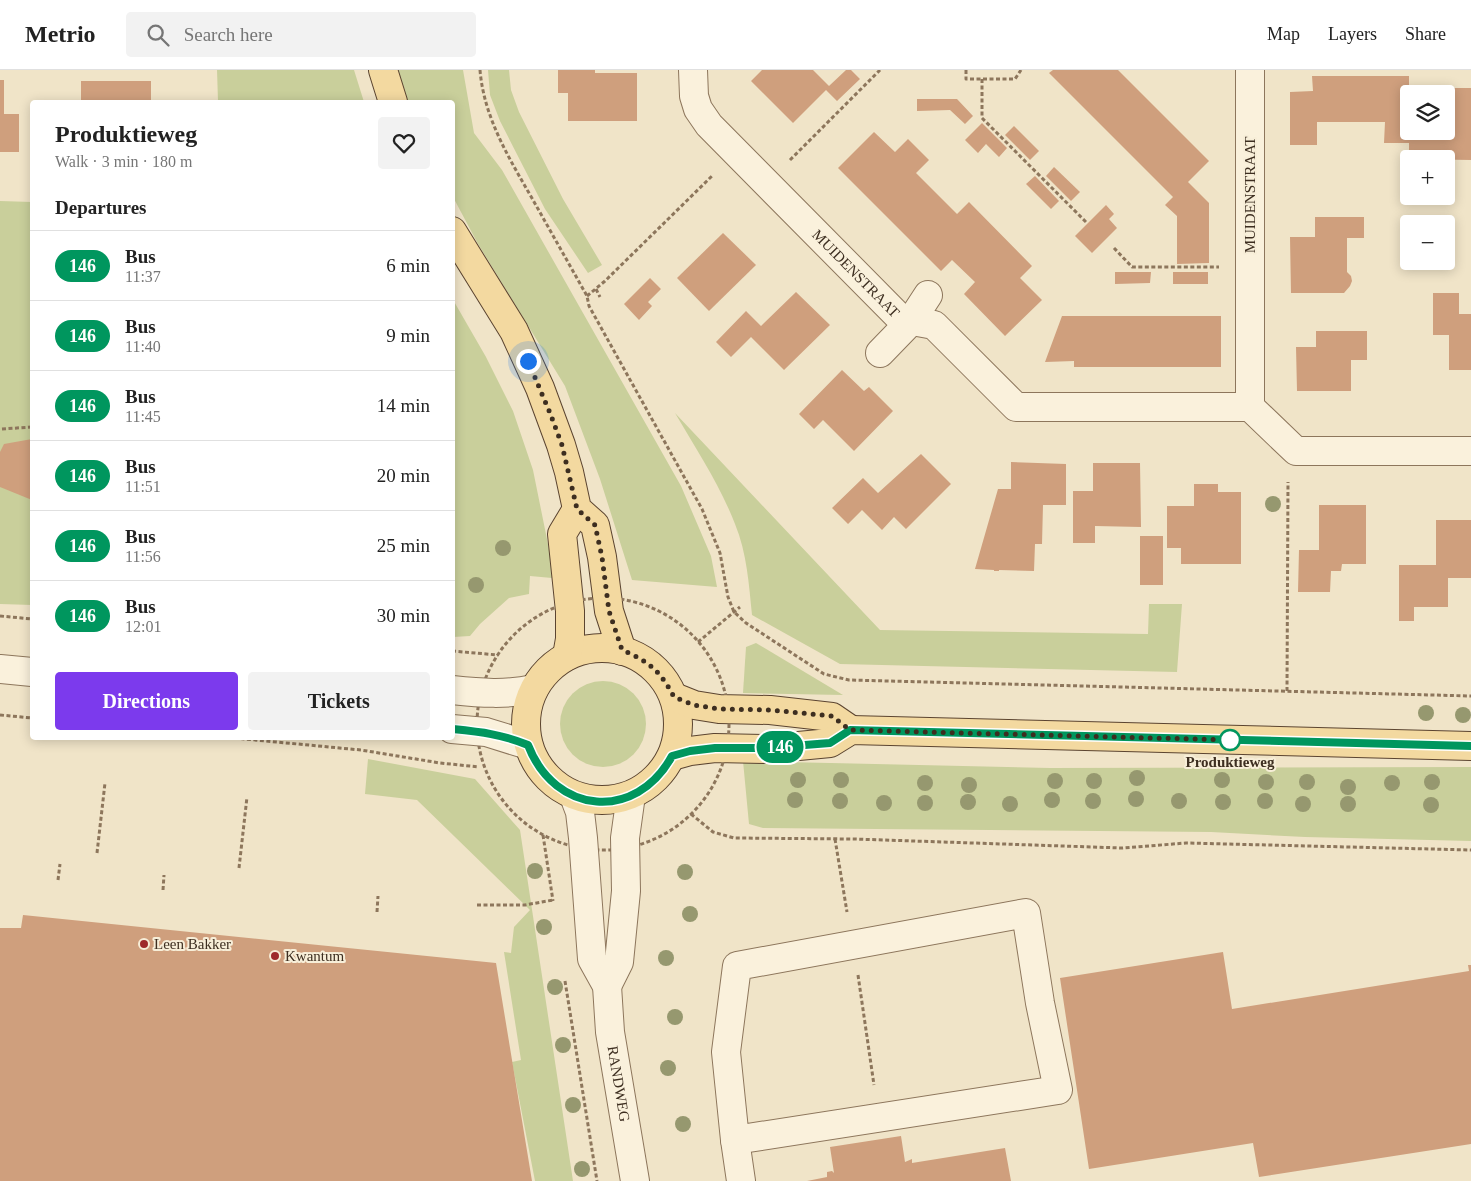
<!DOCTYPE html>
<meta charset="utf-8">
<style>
:root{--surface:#fff;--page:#f2f2f2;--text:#222;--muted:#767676;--line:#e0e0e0;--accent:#7c3aed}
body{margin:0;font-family:"Times New Roman",serif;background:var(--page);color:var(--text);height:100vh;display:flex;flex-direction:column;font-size:19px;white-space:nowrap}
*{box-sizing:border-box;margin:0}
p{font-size:16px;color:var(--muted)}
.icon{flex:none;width:28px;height:28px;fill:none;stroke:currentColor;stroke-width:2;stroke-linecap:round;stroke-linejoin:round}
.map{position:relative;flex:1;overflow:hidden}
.sheet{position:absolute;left:30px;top:30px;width:425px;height:640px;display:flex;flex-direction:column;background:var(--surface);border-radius:5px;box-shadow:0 2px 12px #0003}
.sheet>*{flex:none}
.badge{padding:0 10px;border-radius:16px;font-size:18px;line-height:32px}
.tools{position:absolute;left:1400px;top:15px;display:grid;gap:10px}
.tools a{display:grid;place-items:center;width:55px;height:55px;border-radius:5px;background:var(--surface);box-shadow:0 2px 12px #0003;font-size:25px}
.you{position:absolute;width:25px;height:25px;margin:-12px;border:4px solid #fff;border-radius:50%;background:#1a73e8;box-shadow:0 0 0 8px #1a73e833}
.map>.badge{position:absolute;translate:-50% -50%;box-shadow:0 0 0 2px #fff}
h2{padding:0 25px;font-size:19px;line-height:45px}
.round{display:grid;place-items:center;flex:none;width:52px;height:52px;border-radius:5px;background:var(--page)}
.summary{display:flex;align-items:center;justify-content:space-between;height:85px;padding:0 25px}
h1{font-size:24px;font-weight:800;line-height:38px}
.primary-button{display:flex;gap:10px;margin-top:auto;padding:10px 25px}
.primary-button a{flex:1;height:58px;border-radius:5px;background:var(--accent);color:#fff;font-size:20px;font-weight:800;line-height:58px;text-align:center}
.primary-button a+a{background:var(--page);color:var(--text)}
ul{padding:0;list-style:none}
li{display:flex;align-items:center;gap:15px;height:70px;padding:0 25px;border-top:1px solid var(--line)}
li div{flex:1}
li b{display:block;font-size:19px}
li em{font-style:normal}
li .badge{min-width:55px;font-weight:700;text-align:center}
header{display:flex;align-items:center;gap:30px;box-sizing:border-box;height:70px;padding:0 25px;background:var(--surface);border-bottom:1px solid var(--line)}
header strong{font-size:24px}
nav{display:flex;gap:28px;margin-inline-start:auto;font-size:18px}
.search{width:350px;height:45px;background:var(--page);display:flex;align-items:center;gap:12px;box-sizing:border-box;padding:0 18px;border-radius:5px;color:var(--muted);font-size:19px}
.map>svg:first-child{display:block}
</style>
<header>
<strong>Metrio</strong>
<div class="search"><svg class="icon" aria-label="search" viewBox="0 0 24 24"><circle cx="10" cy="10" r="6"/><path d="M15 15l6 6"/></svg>Search here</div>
<nav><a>Map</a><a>Layers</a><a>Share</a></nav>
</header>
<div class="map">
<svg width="1471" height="1111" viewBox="0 0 1471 1111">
<rect width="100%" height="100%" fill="#f0e4c8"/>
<g fill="#c9cf9b">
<path d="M217 0H354L364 32H218Z"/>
<path d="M398 0H463L474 63 502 100 681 416 711 486 717 517 632 510 600 409 565 316 478 174 453 127 452 32H407Z"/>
<path d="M488 0H509L511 20 519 42 563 129 602 195 588 203 545 139 500 51 490 25Z"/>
<path d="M0 131 32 132V535L0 534Z"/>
<path d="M452 228 486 287 513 341 533 400 551 489 552 508 530 506 529 524 509 528 480 554 470 566 453 567Z"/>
<path d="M675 343 880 560 1148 564 1149 534H1182L1177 602 840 594 752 545C749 515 747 483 735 454 720 415 696 379 675 343Z"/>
<path d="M756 573 843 625 743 623 746 577Z"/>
<circle cx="603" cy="654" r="43"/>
<path d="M368 689 475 709 520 760 573 1111H535L512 992 521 990 504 882 511 883 514 857 530 840 417 730 365 724Z"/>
<path d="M743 691 1050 698 1471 697V771L1305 767 1211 762 763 758 749 754Z"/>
</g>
<g fill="#cf9f7d">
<path d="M558 0H595V3H637V51H568V23H558Z"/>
<path d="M762 0H813L829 16 846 0H851L860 9 837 31 826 20 793 53 751 11Z"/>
<path d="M1053 0H1118L1209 91 1188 112 1209 133V193L1177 194V146L1165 135 1173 127 1049 3Z"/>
<path d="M1312 6H1409V61H1446V24H1435V18H1471V90L1409 89V73H1384L1385 52H1317V75H1290V22L1313 21Z"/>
<path d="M0 10H4V44H19V82H0Z"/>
<rect x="81" y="11" width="70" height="21"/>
<path d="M917 29H957L973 46 965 54 950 40 917 41Z"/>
<path d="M982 53 1007 78 999 87 986 74 978 83 965 70Z"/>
<path d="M1014 56 1039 81 1030 90 1005 65Z"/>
<path d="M874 62 895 82 908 69 929 90 916 103 957 144 969 132 1032 196 1020 208 1042 230 1005 266 964 224 975 212 952 190 941 201 838 98Z"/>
<path d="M1054 97 1080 122 1071 131 1046 106Z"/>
<path d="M1035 106 1059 131 1051 139 1026 114Z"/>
<path d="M1106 135 1114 144 1109 149 1117 158 1092 183 1075 166Z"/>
<path d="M1315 147H1364V168H1347V202L1351 206 1352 211 1350 216 1344 223H1291L1290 167H1315Z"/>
<path d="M723 163 756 195 709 241 677 208Z"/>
<path d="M1115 202H1151L1150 213 1115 214Z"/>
<rect x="1173" y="202" width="35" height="12"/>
<path d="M650 208 661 219 648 232 652 236 639 250 624 234Z"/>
<path d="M796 222 830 255 784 300 751 267 731 287 716 272 746 241 761 256Z"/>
<path d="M1433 223H1459V244H1471V300H1449V265H1433Z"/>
<path d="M1062 246H1221V297H1074V291L1045 292Z"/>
<path d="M1316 261H1367V290H1351V321H1297L1296 277H1316Z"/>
<path d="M842 300 864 321 869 317 893 341 854 381 823 350 814 359 799 344Z"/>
<path d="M32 369V430L0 417V382L4 374Z"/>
<path d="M921 384 951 414 906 459 894 447 882 460 862 440 848 454 832 438 863 408 878 423Z"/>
<path d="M1011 392 1066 394V435H1043L1042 474H1035L1034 501 999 500V501H994V500L975 499 998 419H1011Z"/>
<path d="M1093 393H1140L1141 457 1095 456V473H1073V421H1093Z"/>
<path d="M1194 414H1218V422H1241V494H1181V478H1167V436H1194Z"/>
<path d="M1319 435H1366V494H1342L1341 501H1331L1330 522H1298L1299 480H1319Z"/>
<path d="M1436 450H1471V508H1448V537H1414V551H1399V495H1436Z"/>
<rect x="1140" y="466" width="23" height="49"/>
<path d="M23 845 496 893 532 1111H0V858H21Z"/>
<path d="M1223 882 1232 939 1469 901 1468 895H1471V1074L1259 1107 1253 1073 1089 1099 1060 908Z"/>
<path d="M901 1066 905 1092 912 1089V1093L1005 1078 1011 1111H807L827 1107V1102L832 1101 834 1103 830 1077Z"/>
</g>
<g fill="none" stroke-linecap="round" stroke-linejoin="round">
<defs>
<g id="minor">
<path id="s1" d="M693 0 694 26 698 39 709 55 901 249 934 255 1016 337H1250"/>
<path d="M1250 0V337L1296 381H1471"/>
<path d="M880 283 911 251 928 225"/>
<path d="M0 599 32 602"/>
<path d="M452 620C480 623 507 625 534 619"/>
<path d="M452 659 486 662 528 675"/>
<path id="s2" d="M574 726 580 742 583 768 592 889 607 916 610 962 635 1111"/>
<path d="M1026 843 1040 933 1058 1020 735 1070 726 982 737 896Z"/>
<path d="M607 916 619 892 626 821 625 768 631 725"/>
<path d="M735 1070 741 1111"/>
</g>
<g id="major">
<path d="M383 0 393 32"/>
<path d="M452 161 514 261 540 318 561 375 569 402 577 439 595 455 602 487 609 541 622 581"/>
<circle cx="602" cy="654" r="76"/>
<path d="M567 586 570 569V541L562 464 577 439"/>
<path d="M674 627 694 635 719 639 770 640 832 647 851 660"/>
<path d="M672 686 690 681 715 678 767 679 830 673 851 660 1471 676"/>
</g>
</defs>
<use href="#minor" stroke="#8d765c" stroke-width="30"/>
<use href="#major" stroke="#5b4430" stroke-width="30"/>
<g stroke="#8d765c" stroke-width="3" stroke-dasharray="4 2.5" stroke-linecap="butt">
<path d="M480 0C484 48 509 88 533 130 551 162 569 194 587 226L589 236 702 439 720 483 728 527 734 542 746 553 824 604 849 610 1471 626"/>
<path d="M966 0V9H1015L1021 0"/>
<path d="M982 9V48L1087 153"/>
<path d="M790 90 880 0"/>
<path d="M1114 178 1132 197H1219"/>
<path d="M596 219 600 227"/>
<path d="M587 226 605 211 713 105"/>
<path d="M2 359 32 357"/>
<circle cx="603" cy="654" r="126"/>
<path d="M0 546 32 549"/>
<path d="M698 572 740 537"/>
<path d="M452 581 498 585"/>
<path d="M1287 621 1288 412"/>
<path d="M0 645 32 648"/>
<path d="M234 668 361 680 440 693 479 697"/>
<path d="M691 744 713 762 734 768 854 769 1122 778 1186 773 1471 780"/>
<path d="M543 765 553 831"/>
<path d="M835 769 847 842"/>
<path d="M97 783 105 713"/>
<path d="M239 798 247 727"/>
<path d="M58 810 60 794"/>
<path d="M163 820 164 805"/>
<path d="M477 835H525L553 830"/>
<path d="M377 842 378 826"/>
<path d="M858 905 874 1015"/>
<path d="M565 911 597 1111"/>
</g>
<use href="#minor" stroke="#faf1dc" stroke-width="28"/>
<use href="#major" stroke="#f3d9a0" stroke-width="28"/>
</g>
<g fill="#96986f">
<circle cx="1273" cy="434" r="8"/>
<circle cx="503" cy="478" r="8"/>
<circle cx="476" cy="515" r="8"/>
<circle cx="1426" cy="643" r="8"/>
<circle cx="1463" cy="645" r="8"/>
<circle cx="1137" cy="708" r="8"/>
<circle cx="798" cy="710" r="8"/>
<circle cx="841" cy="710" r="8"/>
<circle cx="1222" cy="710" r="8"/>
<circle cx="1055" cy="711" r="8"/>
<circle cx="1094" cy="711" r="8"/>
<circle cx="1266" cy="712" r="8"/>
<circle cx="1307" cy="712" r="8"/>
<circle cx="1432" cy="712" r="8"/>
<circle cx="925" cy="713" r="8"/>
<circle cx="1392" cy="713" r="8"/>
<circle cx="969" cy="715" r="8"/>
<circle cx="1348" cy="717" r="8"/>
<circle cx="1136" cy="729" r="8"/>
<circle cx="795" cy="730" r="8"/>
<circle cx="1052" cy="730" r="8"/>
<circle cx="840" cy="731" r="8"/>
<circle cx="1093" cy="731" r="8"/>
<circle cx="1179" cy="731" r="8"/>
<circle cx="1265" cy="731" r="8"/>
<circle cx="968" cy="732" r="8"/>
<circle cx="1223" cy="732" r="8"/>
<circle cx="884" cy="733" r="8"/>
<circle cx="925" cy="733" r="8"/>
<circle cx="1010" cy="734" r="8"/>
<circle cx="1303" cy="734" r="8"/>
<circle cx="1348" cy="734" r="8"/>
<circle cx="1431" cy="735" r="8"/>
<circle cx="535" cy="801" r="8"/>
<circle cx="685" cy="802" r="8"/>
<circle cx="690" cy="844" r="8"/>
<circle cx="544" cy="857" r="8"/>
<circle cx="666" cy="888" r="8"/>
<circle cx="555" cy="917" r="8"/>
<circle cx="675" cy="947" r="8"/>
<circle cx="563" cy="975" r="8"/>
<circle cx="668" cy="998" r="8"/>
<circle cx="573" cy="1035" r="8"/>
<circle cx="683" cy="1054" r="8"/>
<circle cx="582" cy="1099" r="8"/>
</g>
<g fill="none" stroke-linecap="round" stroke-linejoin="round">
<defs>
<path id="line" d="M452 659C481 662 501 664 528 675 555 745 636 752 672 686L690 681 715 678H767L830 673 850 660 1471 676"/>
</defs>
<use href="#line" stroke="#fff" stroke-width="11"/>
<use href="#line" stroke="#00965e" stroke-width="8"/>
<path stroke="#3d2e20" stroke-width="5" stroke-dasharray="0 9" d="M528 291 550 343 562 375 577 439 595 455 602 487 609 541 622 580C649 591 661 602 674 627L694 635 719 639 770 640 832 646 850 660 1230 670"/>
</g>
<circle fill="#fff" stroke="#00965e" stroke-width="2.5" cx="1230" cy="670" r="10"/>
<g fill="#9e2a2b" stroke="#f7eed8" stroke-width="2">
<circle cx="144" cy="874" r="5"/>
<circle cx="275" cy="886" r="5"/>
</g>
<g text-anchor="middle" stroke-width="4" stroke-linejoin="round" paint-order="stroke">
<g font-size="15" fill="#3d2e20" stroke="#f7eed8">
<text transform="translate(1250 125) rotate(-90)" y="5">MUIDENSTRAAT</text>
<text dy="5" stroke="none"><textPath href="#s1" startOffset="268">MUIDENSTRAAT</textPath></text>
<text dy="5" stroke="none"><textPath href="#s2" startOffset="294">RANDWEG</textPath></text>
</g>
<g font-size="15" font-weight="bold" fill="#3d2e20" stroke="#f7eed8">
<text x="1230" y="697">Produktieweg</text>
</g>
<g font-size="15" fill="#3d2e20" stroke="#f7eed8" text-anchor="start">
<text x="154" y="879">Leen Bakker</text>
<text x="285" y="891">Kwantum</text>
</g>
</g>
</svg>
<div class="tools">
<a><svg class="icon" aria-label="layers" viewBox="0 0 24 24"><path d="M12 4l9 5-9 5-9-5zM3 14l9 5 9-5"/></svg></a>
<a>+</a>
<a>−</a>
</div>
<div class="you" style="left:528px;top:291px"></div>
<b class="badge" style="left:780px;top:677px;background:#00965e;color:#fff">146</b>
<section class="sheet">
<div class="summary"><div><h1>Produktieweg</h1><p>Walk · 3 min · 180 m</p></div><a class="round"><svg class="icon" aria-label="heart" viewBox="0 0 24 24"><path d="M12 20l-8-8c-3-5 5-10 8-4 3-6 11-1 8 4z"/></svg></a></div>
<h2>Departures</h2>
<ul>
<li><span class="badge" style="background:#00965e;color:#fff">146</span><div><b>Bus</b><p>11:37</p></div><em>6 min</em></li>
<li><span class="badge" style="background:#00965e;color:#fff">146</span><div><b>Bus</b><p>11:40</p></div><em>9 min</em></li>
<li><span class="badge" style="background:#00965e;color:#fff">146</span><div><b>Bus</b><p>11:45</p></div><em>14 min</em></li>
<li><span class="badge" style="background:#00965e;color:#fff">146</span><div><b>Bus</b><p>11:51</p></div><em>20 min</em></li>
<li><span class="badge" style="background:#00965e;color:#fff">146</span><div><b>Bus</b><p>11:56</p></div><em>25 min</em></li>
<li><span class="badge" style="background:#00965e;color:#fff">146</span><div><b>Bus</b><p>12:01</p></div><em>30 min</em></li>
</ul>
<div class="primary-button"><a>Directions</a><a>Tickets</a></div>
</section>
</div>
